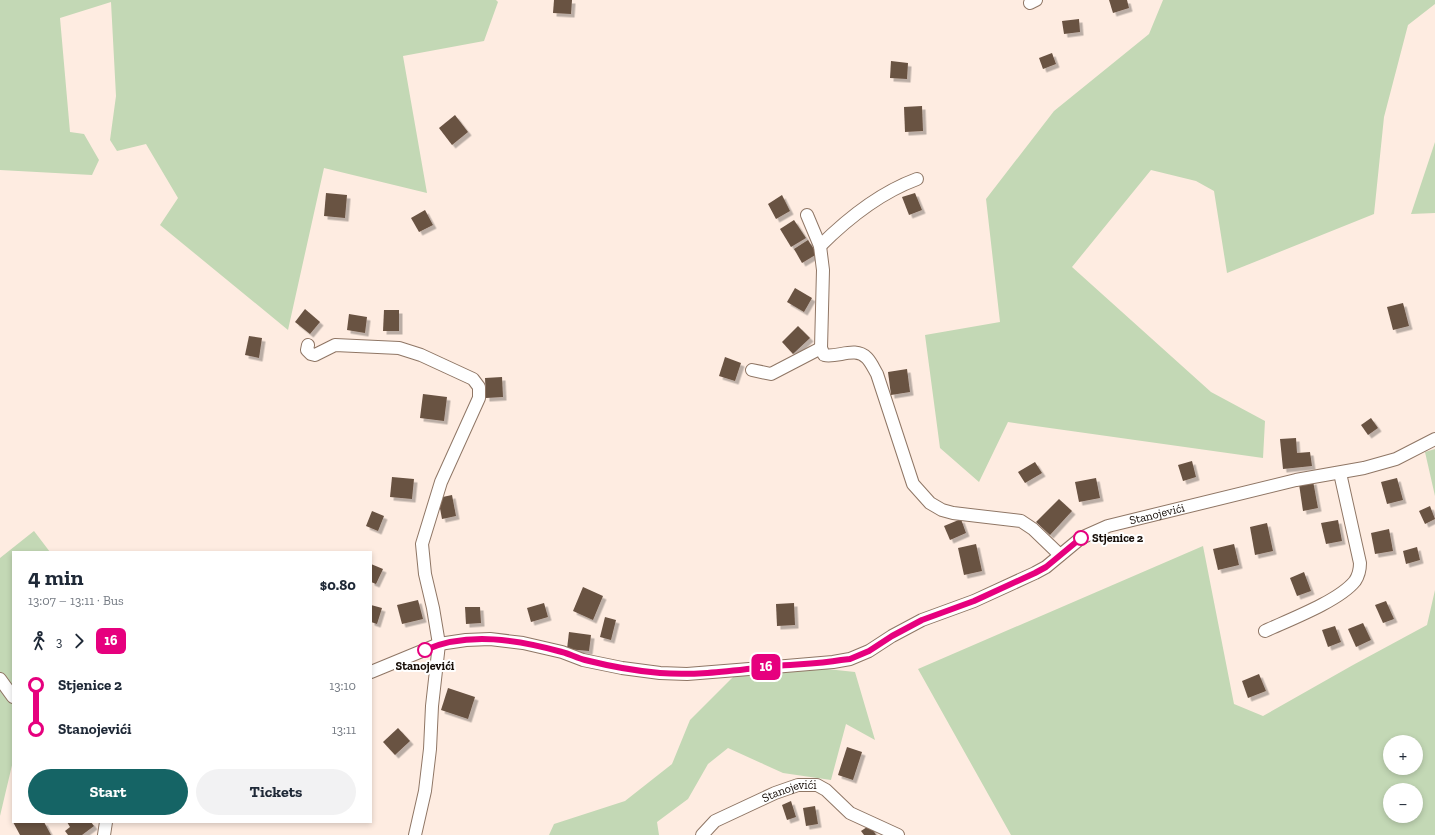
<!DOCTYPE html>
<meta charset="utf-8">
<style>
:root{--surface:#fff;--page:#f2f2f3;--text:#1f2937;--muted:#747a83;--accent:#156465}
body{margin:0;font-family:"Zilla Slab",serif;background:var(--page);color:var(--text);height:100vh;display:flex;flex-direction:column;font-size:15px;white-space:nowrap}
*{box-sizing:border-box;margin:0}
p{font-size:13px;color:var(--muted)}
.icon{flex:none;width:22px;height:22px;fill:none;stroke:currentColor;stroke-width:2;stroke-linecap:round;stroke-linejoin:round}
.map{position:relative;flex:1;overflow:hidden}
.details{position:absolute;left:12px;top:551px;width:360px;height:272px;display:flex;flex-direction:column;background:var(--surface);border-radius:0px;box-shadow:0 2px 6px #0003}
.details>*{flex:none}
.badge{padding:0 8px;border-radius:6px;font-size:14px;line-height:26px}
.fabs{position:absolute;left:1383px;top:735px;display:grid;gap:8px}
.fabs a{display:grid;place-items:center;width:40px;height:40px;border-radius:50%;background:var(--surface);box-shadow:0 2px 6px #0003;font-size:20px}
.map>.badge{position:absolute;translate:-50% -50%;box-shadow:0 0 0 2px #fff}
.legs{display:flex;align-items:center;gap:6px;height:44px;padding:0 16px;font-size:13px}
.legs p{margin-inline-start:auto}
.summary{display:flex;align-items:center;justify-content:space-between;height:68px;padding:0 16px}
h1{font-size:22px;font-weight:700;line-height:30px}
.cta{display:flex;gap:8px;margin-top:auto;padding:8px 16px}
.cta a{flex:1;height:46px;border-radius:24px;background:var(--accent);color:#fff;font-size:16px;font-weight:700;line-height:46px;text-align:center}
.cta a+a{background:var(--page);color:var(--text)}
ul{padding:0 16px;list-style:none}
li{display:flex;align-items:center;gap:14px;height:44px;font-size:15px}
li i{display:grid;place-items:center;width:6px;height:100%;margin:0 5px;background:currentColor}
li i::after{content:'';width:10px;height:10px;margin:-5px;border:3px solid;border-radius:50%;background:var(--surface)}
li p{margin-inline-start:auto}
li:first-child i{background:linear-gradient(#0000 50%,currentColor 0)}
li:last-child i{background:linear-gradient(currentColor 50%,#0000 0)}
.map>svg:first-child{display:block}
</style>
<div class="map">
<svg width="1435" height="835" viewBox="0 0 1435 835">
<defs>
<filter id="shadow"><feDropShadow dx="3.5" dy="3.5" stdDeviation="0" flood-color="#0004"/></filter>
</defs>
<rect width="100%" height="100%" fill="#feece1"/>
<g fill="#c3d8b5" fill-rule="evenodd">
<path d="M0 0H496L498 2 484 41 403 56 427 193 324 168 288 330 160 225 178 198 146 144 117 151 110 140 116 96 111 2 60 18 70 132 84 134 99 160 92 175 0 170Z"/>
<path d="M1163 0H1435V4L1408 25 1384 117 1374 214 1227 273 1214 191 1196 181 1151 170 1072 267 1211 392 1265 421 1263 458 1008 422 979 482 940 448 925 335 1000 322 986 199 1054 111 1149 34Z"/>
<path d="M1435 142V213L1411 214Z"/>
<path d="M1435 449V496L1425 452Z"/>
<path d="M34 531 50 552H13V761L0 816V558Z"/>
<path d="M1203 546 1234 704 1263 716 1353 665 1427 625 1435 590V835H1011L918 669ZM1390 742H1416V768H1390ZM1390 790H1416V816H1390Z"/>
<path d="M808 667 855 672 875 740 846 724 831 780 783 773 728 748 708 764 688 799 657 822 659 835H549L554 824 625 801 672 764 690 720 737 673Z"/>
</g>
<g fill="#695242" filter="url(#shadow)">
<path d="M554 0H572L571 14 553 13Z"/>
<path d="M1109 0H1127L1129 8 1113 13Z"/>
<path d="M1079 19 1080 32 1064 34 1062 21Z"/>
<path d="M1052 53 1056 64 1043 69 1039 58Z"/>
<path d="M891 61 908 63 907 79 890 78Z"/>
<path d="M922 106 923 131 905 132 904 107Z"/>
<path d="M455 115 468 132 452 145 439 128Z"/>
<path d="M326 193 347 195 345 218 324 216Z"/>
<path d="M915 193 922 210 909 215 902 197Z"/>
<path d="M782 195 790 211 776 219 768 204Z"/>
<path d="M425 210 433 225 419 232 411 218Z"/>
<path d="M794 220 806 238 791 247 780 229Z"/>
<path d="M808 240 817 254 802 263 794 249Z"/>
<path d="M795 288 812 298 804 312 787 302Z"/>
<path d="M1403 303 1409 326 1393 330 1387 307Z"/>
<path d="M305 309 320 322 310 334 295 322Z"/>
<path d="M384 310H399V331H383Z"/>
<path d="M349 314 367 317 365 333 347 330Z"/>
<path d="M798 326 810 338 793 354 782 342Z"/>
<path d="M249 336 262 338 259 358 245 355Z"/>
<path d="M725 357 741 363 735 381 719 376Z"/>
<path d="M907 369 910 392 891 395 888 372Z"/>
<path d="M502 377 503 397 486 398 485 378Z"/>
<path d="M423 394 447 397 444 421 420 418Z"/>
<path d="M1371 418 1378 428 1368 435 1361 425Z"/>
<path d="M1296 438 1297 453 1310 452 1312 466 1283 469 1280 439Z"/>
<path d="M1192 461 1196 477 1183 481 1178 465Z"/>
<path d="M1035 462 1042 473 1025 483 1018 472Z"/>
<path d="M392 477 414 479 412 499 390 497Z"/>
<path d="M1096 478 1100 498 1079 502 1075 482Z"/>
<path d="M1397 478 1403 500 1387 504 1381 482Z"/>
<path d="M1313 481 1318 508 1303 511 1299 484Z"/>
<path d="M452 495 456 516 442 519 438 498Z"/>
<path d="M1059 499 1072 511 1050 535 1036 522Z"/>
<path d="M1430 506 1435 519 1425 524 1419 511Z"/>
<path d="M372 511 384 516 378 531 366 526Z"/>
<path d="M961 519 966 533 950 540 944 526Z"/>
<path d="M1338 520 1342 541 1326 544 1321 523Z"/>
<path d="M1267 523 1273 551 1255 555 1250 527Z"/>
<path d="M1389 529 1393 551 1375 554 1371 533Z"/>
<path d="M976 544 982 571 964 575 958 548Z"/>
<path d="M1234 544 1239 565 1218 570 1213 549Z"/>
<path d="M1417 547 1420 560 1406 564 1403 551Z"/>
<path d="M371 564 383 569 376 584 371 582Z"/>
<path d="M1304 572 1311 591 1297 596 1290 578Z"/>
<path d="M583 587 603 596 593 620 573 611Z"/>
<path d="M418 600 423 619 402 624 397 605Z"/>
<path d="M1386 601 1394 619 1383 623 1375 605Z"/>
<path d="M544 603 548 617 531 622 527 608Z"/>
<path d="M794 603 795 625 777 626 776 604Z"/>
<path d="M371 605 382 608 377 624 371 622Z"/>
<path d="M465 607H480L481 623 466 624Z"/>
<path d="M605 617 616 620 611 640 600 637Z"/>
<path d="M1363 623 1371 640 1356 647 1348 629Z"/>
<path d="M1335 626 1341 642 1328 647 1322 630Z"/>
<path d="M569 632 591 635 589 651 567 649Z"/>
<path d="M1259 674 1266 691 1248 698 1242 681Z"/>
<path d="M448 688 475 697 468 719 441 710Z"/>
<path d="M398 728 410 741 395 755 383 742Z"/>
<path d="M847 747 862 752 853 780 838 775Z"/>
<path d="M791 801 796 817 787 820 782 805Z"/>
<path d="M815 806 818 824 806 826 803 808Z"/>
<path d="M13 822H44L51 835H20Z"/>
<path d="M67 822H91L94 826 82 835H68L65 831 70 827Z"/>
<path d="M870 825 876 835H864L861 831Z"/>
</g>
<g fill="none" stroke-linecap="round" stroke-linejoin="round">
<defs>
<g id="minor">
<path d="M1030 3 1036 0"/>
<path d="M807 215 820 246 823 270 821 348 824 355C838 358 855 346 867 358 871 362 874 369 877 374L913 484 930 503 942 510 953 513 1021 521 1033 529 1060 555"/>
<path d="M820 246C848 218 879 193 917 179"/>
<path d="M308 345 307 350 311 354 315 355 335 345 399 348 421 355 473 379 479 387V398L441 482 422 544 425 574 433 608 439 644 432 706 430 749 425 791 415 835"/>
<path d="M752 370 771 374 821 348"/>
<path d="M1265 631C1289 620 1339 601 1355 581 1359 575 1360 570 1360 563L1340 473"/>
<path id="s1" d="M371 672 439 644 466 640 490 639 523 643 562 652 583 660 622 668 660 673 687 674 737 670 833 662 850 659 869 651 892 636 922 620 974 601 1035 573 1046 567 1081 538 1108 526 1296 480 1364 468 1396 459 1435 439"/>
<path d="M0 679 13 697"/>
<path d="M104 835 106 822"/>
<path id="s2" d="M702 835 715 821 775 793 798 785H817L826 790 850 813 898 835"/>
</g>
</defs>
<use href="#minor" stroke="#8f7665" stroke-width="14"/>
<use href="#minor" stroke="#fff" stroke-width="12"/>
</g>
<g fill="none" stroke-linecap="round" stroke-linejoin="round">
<defs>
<path id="line-1" d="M425 650C468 631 519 640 562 652 570 654 577 658 585 660 609 666 635 671 660 673 698 676 737 670 775 666 797 664 819 664 841 660L850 659 869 651 892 636 922 620 974 601 1035 573 1046 567 1081 538"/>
</defs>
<use href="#line-1" stroke="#fff" stroke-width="9"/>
<use href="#line-1" stroke="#e6007e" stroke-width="6"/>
</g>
<g fill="#fff" stroke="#e6007e" stroke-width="2">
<circle cx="1081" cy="538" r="7"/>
<circle cx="425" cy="650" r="7"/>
</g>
<g text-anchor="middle" stroke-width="4" stroke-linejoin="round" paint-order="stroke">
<g font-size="12" fill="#150c06" stroke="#fff">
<text dy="4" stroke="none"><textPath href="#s1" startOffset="832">Stanojevići</textPath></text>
<text dy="4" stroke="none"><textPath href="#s2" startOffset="100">Stanojevići</textPath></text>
</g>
<g font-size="12" font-weight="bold" fill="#150c06" stroke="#fff" text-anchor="start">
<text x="1092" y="542">Stjenice 2</text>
<text x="425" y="670" text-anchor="middle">Stanojevići</text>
</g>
</g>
</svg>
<div class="fabs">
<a>+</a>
<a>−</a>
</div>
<b class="badge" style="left:766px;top:667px;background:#e6007e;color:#fff">16</b>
<section class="details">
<div class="summary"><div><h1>4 min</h1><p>13:07 – 13:11 · Bus</p></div><b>$0.80</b></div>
<div class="legs"><svg class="icon" aria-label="walk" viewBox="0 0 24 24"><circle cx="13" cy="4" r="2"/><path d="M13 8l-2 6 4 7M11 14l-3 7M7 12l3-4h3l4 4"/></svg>3<svg class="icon" aria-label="forward" viewBox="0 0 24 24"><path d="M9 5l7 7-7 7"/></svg><b class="badge" style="background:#e6007e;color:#fff">16</b></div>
<ul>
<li><i style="color:#e6007e"></i><b>Stjenice 2</b><p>13:10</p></li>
<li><i style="color:#e6007e"></i><b>Stanojevići</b><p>13:11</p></li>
</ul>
<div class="cta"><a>Start</a><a>Tickets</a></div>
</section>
</div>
